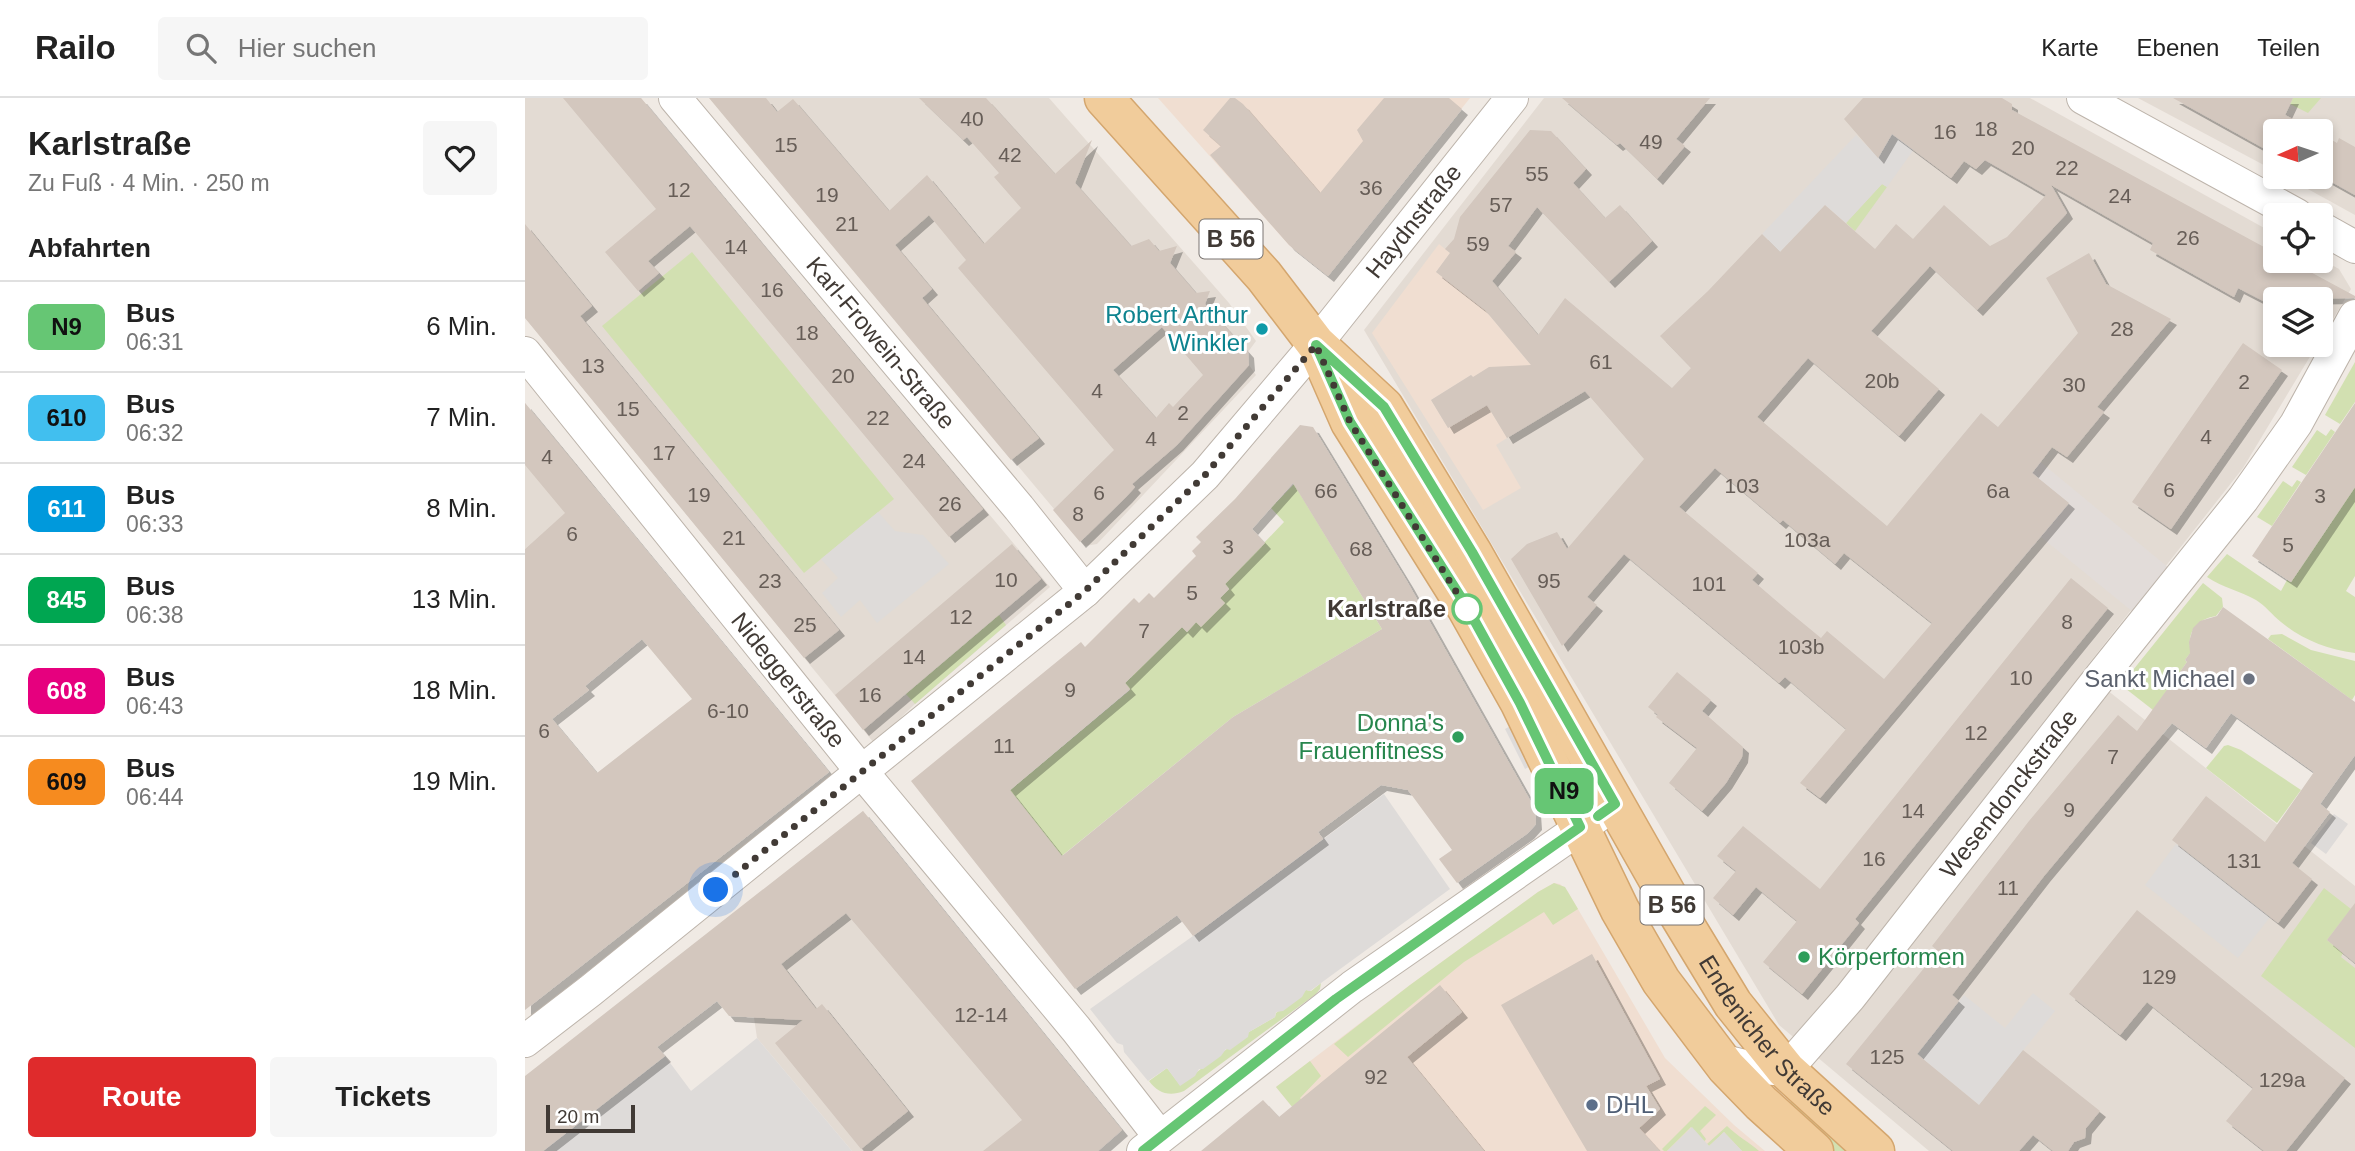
<!DOCTYPE html>
<html lang="de">
<meta charset="utf-8">
<style>
:root{--surface:#fff;--page:#f6f6f6;--text:#222;--muted:#767676;--line:#e0e0e0;--accent:#df2b2c}
body{margin:0;font-family:Helvetica,sans-serif;background:var(--page);color:var(--text);height:100vh;display:flex;flex-direction:column;font-size:26px;white-space:nowrap}
*{box-sizing:border-box;margin:0}
p{font-size:23px;color:var(--muted)}
.icon{flex:none;width:38px;height:38px;fill:none;stroke:currentColor;stroke-width:2;stroke-linecap:round;stroke-linejoin:round}
.map{position:relative;flex:1;overflow:hidden}
.side{display:flex;flex-direction:column;background:var(--surface);width:525px}
.side>*{flex:none}
.badge{padding:0 14px;border-radius:10px;font-size:24px;line-height:46px}
.needle{width:46px;rotate:267deg}
.buttons{position:absolute;left:1738px;top:21px;display:grid;gap:14px}
.buttons a{display:grid;place-items:center;width:70px;height:70px;border-radius:7px;background:var(--surface);box-shadow:0 4px 10px #0003;font-size:35px}
.scale{position:absolute;left:21px;bottom:18px;width:89px;box-sizing:border-box;padding-left:7px;border:4px solid #413a35;border-top:0;font-size:19px;line-height:24px;white-space:nowrap;color:#413a35;-webkit-text-stroke:5px #fff;paint-order:stroke}
.you{position:absolute;width:35px;height:35px;margin:-18px;border:5px solid #fff;border-radius:50%;background:#1a73e8;box-shadow:0 0 0 10px #1a73e833}
.map>.badge{position:absolute;translate:-50% -50%;box-shadow:0 0 0 4px #fff}
h2{padding:0 28px;font-size:26px;line-height:63px}
.round{display:grid;place-items:center;flex:none;width:74px;height:74px;border-radius:7px;background:var(--page)}
.summary{display:flex;align-items:center;justify-content:space-between;height:119px;padding:0 28px}
h1{font-size:33px;font-weight:700;line-height:52px}
.button{display:flex;gap:14px;margin-top:auto;padding:14px 28px}
.button a{flex:1;height:80px;border-radius:7px;background:var(--accent);color:#fff;font-size:28px;font-weight:700;line-height:80px;text-align:center}
.button a+a{background:var(--page);color:var(--text)}
ul{padding:0;list-style:none}
li{display:flex;align-items:center;gap:21px;height:91px;padding:0 28px;border-top:2px solid var(--line)}
li div{flex:1}
li b{display:block;font-size:26px}
li em{font-style:normal}
li .badge{min-width:77px;font-weight:700;text-align:center}
header{display:flex;align-items:center;gap:42px;box-sizing:border-box;height:98px;padding:0 35px;background:var(--surface);border-bottom:2px solid var(--line)}
header strong{font-size:33px}
nav{display:flex;gap:38px;margin-inline-start:auto;font-size:24px}
.search{width:490px;height:63px;background:var(--page);display:flex;align-items:center;gap:18px;box-sizing:border-box;padding:0 24px;border-radius:7px;color:var(--muted);font-size:26px}
main{display:flex;flex:1;min-height:0}
.map>svg:first-child{display:block}
</style>
<header>
<strong>Railo</strong>
<div class="search"><svg class="icon" aria-label="search" viewBox="0 0 24 24"><circle cx="10" cy="10" r="6"/><path d="M15 15l6 6"/></svg>Hier suchen</div>
<nav><a>Karte</a><a>Ebenen</a><a>Teilen</a></nav>
</header>
<main>
<section class="side">
<div class="summary"><div><h1>Karlstraße</h1><p>Zu Fuß · 4 Min. · 250 m</p></div><a class="round"><svg class="icon" aria-label="heart" viewBox="0 0 24 24"><path d="M12 20l-8-8c-3-5 5-10 8-4 3-6 11-1 8 4z"/></svg></a></div>
<h2>Abfahrten</h2>
<ul>
<li><span class="badge" style="background:#66c674;color:#111">N9</span><div><b>Bus</b><p>06:31</p></div><em>6 Min.</em></li>
<li><span class="badge" style="background:#41bfef;color:#111">610</span><div><b>Bus</b><p>06:32</p></div><em>7 Min.</em></li>
<li><span class="badge" style="background:#0099dc;color:#fff">611</span><div><b>Bus</b><p>06:33</p></div><em>8 Min.</em></li>
<li><span class="badge" style="background:#00a651;color:#fff">845</span><div><b>Bus</b><p>06:38</p></div><em>13 Min.</em></li>
<li><span class="badge" style="background:#e6007e;color:#fff">608</span><div><b>Bus</b><p>06:43</p></div><em>18 Min.</em></li>
<li><span class="badge" style="background:#f68b1f;color:#111">609</span><div><b>Bus</b><p>06:44</p></div><em>19 Min.</em></li>
</ul>
<div class="button"><a>Route</a><a>Tickets</a></div>
</section>
<div class="map">
<svg width="1830" height="1053" viewBox="0 0 1830 1053">
<defs>
<filter id="shadow"><feDropShadow dx="6" dy="6" stdDeviation="0" flood-color="#0004"/></filter>
</defs>
<rect width="100%" height="100%" fill="#f0eae4"/>
<g fill="#e3dbd3">
<path d="M0 0H116L525 489 390 606 349 645 0 220Z"/>
<path d="M185 0H524L704 205 731 243 723 254 724 267 731 277 572 446 560 448Z"/>
<path d="M1019 0H1505L1750 136V163H1796V161L1814 171 1826 191 1796 241V201H1750V247H1792L1718 370 1558 573 1830 788V1053H1404L1254 927 839 232Z"/>
<path d="M1613 0H1830V117L1761 79H1796V33H1750V73Z"/>
<path d="M0 305 70 389 0 451Z"/>
<path d="M338 713 597 1032 573 1053H327L232 940 213 812Z"/>
</g>
<g fill="#f0ded1">
<path d="M633 0H945L803 178 764 147Z"/>
<path d="M914 146 925 155 911 174 960 212 1010 272 948 279 946 277 906 302 923 330 962 307 982 340 971 347 996 390 958 412 847 235Z"/>
<path d="M1029 785 1035 786 1043 794 1140 960 1209 1027 1240 1053H804L751 989 885 887 1013 794Z"/>
</g>
<path fill="#e2dcd9" d="M1456 315 1644 470 1608 514 1516 439 1490 470 1394 390Z"/>
<g fill="#d2e0b1">
<path d="M1768 0H1796L1783 15 1765 6Z"/>
<path d="M1357 86 1362 89 1330 133 1321 125Z"/>
<path d="M167 154 369 401 279 475 77 228Z"/>
<path d="M1830 264V304L1815 326 1800 317Z"/>
<path d="M1806 331 1810 334 1781 377 1767 369 1792 332 1801 338Z"/>
<path d="M1772 382 1776 384 1747 428 1732 419 1758 383 1767 389Z"/>
<path d="M769 386 857 531 708 619 533 761 514 729 483 694 605 592 600 585 657 529 662 534 671 524 676 528 695 500 704 491 700 486 759 424 746 410Z"/>
<path d="M1830 389V478L1821 493 1830 499V555C1802 551 1778 542 1756 524 1747 517 1741 508 1731 502 1716 493 1698 490 1682 479L1702 456 1756 493 1762 482 1766 484Z"/>
<path d="M1678 485 1697 500 1698 509 1691 518C1672 521 1661 534 1666 554L1660 562 1662 564 1628 612 1596 587Z"/>
<path d="M474 517 481 527 390 606 381 596Z"/>
<path d="M1757 536 1786 552 1830 563V597L1827 602 1743 541 1746 537Z"/>
<path d="M1703 647 1716 652 1776 692 1752 725 1681 670 1699 648Z"/>
<path d="M1029 785 1040 789 1053 811 1028 827 1019 814 939 864 823 959 809 946 885 887 1013 794Z"/>
<path d="M1799 790 1826 811 1802 842 1818 855 1816 859 1830 870V950L1736 878Z"/>
<path d="M796 885 795 891 791 896 659 993C644 999 633 995 624 983L642 970 655 987 724 934 750 919 751 915 781 892 786 893Z"/>
<path d="M785 963 796 978 775 1000 819 1053H803L751 989Z"/>
<path d="M1273 1002 1329 1053H1308L1255 1007Z"/>
<path d="M1180 1008 1191 1017 1175 1033 1181 1041 1179 1044 1166 1029 1142 1053H1139L1137 1051Z"/>
<path d="M1202 1028C1212 1038 1224 1044 1234 1053H1217L1199 1034 1184 1048 1182 1046Z"/>
</g>
<g fill="#dedbd9">
<path d="M1372 26 1397 40 1362 89 1357 86 1321 125 1300 107 1255 154 1237 136 1331 37 1348 54 1354 57Z"/>
<path d="M353 414 370 433 398 437 424 466 352 525 335 502 316 519 297 495 313 480 296 461Z"/>
<path d="M987 627 1007 667 1000 671 980 631Z"/>
<path d="M859 696 925 791 785 893 781 892 777 899 758 913 751 914 750 919 724 934 723 939 705 952 701 951 696 958 678 971H674L670 978 655 988 642 970 623 983 599 954 598 947 592 945 565 911 668 838Z"/>
<path d="M1809 716 1823 726 1801 756 1786 745Z"/>
<path d="M1651 746 1745 819 1713 860 1620 787Z"/>
<path d="M1508 895 1530 913 1454 1007 1392 956 1439 897 1480 930Z"/>
<path d="M232 940 327 1053H18L140 958 166 993Z"/>
<path d="M1167 1029 1184 1048 1199 1034 1217 1053H1142Z"/>
</g>
<g fill="#d3c7be" fill-rule="evenodd" filter="url(#shadow)">
<path d="M38 0H116L458 411 424 439 165 128 123 163 134 175 113 193 80 154 131 111Z"/>
<path d="M184 0H241L252 14 268 1 364 113 402 77 459 146 496 110 469 79 474 75 442 39 438 42 394 0H461L530 76 567 42 550 85 606 148 624 141 634 153 652 148 645 165 671 195 685 193 680 206 723 254 724 267 652 347 607 386 610 389 601 399 555 444 528 412 589 352 433 170 441 162 404 117 370 147 407 191 397 200 514 340 486 362ZM637 229 678 277 648 309 644 305 631 320 588 272Z"/>
<path d="M705 0H710L718 6 795 95 838 43 832 32 859 0H924L937 11 803 178 764 147 685 57 696 48 678 32Z"/>
<path d="M1037 0H1185L1151 41 1160 48 1132 81 1095 45 1092 47Z"/>
<path d="M1338 0H1477L1487 6V12L1750 155V163H1765L1830 198V200L1750 201V209L1713 190 1709 199 1625 152 1628 145 1526 87 1542 115 1452 212 1405 168 1346 233 1414 291 1374 338 1283 260 1232 319 1362 428 1456 315 1473 329 1553 235 1521 180 1564 155 1581 186 1646 221 1572 309 1579 314 1542 359 1527 349 1507 375 1544 405 1295 700 1275 685 1321 631 1260 579 1254 585 1099 456 1062 499 1072 507 1037 548 986 461 1002 446 1032 434 1042 451 1119 361 1060 293 982 340 962 307 923 330 906 302 946 277 948 279 964 269 1006 267 960 212 911 174 925 155 920 151 929 141 935 119 1005 32 1026 33 1061 71 1048 85 1080 120 1095 107 1127 143 1084 184 1012 109 983 148 991 154 967 183 1013 237 1040 200 1147 290 1166 270 1135 238 1183 193 1237 136 1255 154 1300 107 1350 151 1371 126 1388 141 1419 107 1465 148 1482 139 1521 97 1460 62 1451 71 1439 63 1426 80 1367 36 1353 60 1319 21ZM1190 370 1255 425 1258 422 1310 466 1319 455 1407 525 1359 581 1302 533 1296 540 1262 512 1227 482 1233 475 1154 409Z"/>
<path d="M1648 0H1768L1760 17 1790 33H1750V50L1743 46 1740 51Z"/>
<path d="M1796 36 1812 45 1814 40 1830 49V97L1796 78Z"/>
<path d="M0 126 67 208 55 218 314 532 279 560 0 220Z"/>
<path d="M1718 245 1757 272 1646 431 1607 404Z"/>
<path d="M0 305 304 674 0 912V451L40 415 0 367ZM117 541 167 601 72 675 27 621 64 592 60 588Z"/>
<path d="M1830 305V389L1766 484 1727 458Z"/>
<path d="M775 327 788 329 883 485 1010 711 1011 726 1003 735 932 785 914 761 927 752 883 692 856 687 793 734 798 741 668 838 652 817 550 891 386 683 556 544 560 549 609 500 614 505 624 495 629 500 671 458 667 453 676 444 671 439 710 401ZM768 385 857 531 708 619 537 758 485 692 605 591 600 585 657 529 662 534 671 524 676 529 700 505 695 500 704 491 700 486 740 445 727 431Z"/>
<path d="M487 446 516 481 338 632 310 597Z"/>
<path d="M1546 480 1583 510 1330 821 1334 825 1277 896 1238 864 1272 823 1231 789 1208 817 1188 800 1211 773 1192 758 1218 728 1295 791Z"/>
<path d="M1698 509 1830 604V657L1795 706 1805 714 1767 765 1787 781 1753 825 1647 742 1681 698 1740 744 1789 674 1706 615 1681 650 1647 625 1519 778 1427 897 1434 903 1392 956 1454 1007 1498 952 1575 1013 1561 1030 1560 1040 1549 1044 1543 1053H1528L1508 1037 1494 1053H1428L1321 966 1413 853 1407 848 1504 723 1593 617 1612 633 1662 564 1660 562 1665 555 1664 544 1668 530 1675 523 1692 518Z"/>
<path d="M1152 574 1186 602 1177 613 1218 649 1217 659 1201 685 1177 713 1144 685 1172 650 1131 619 1133 617 1123 609Z"/>
<path d="M338 713 597 1032 573 1053H458L497 1022 321 815 256 866 291 911 297 906 383 1013 336 1051 250 945 278 922 204 918 192 903 132 949 140 958 18 1053H0V978Z"/>
<path d="M1830 805V865L1802 842Z"/>
<path d="M1612 812 1820 980 1761 1053H1739L1701 1023 1728 990 1622 904 1595 937 1544 896Z"/>
<path d="M1067 856 1135 981 1121 988 1135 1011 1114 1030 1135 1053H1062L976 907Z"/>
<path d="M915 887 937 914 882 959 959 1053H676L738 1002 754 1019Z"/>
</g>
<g fill="none" stroke-linecap="round" stroke-linejoin="round">
<defs>
<g id="minor">
<path id="s1" d="M150 0 494 410 560 493"/>
<path d="M1558 0 1772 117"/>
<path d="M1796 130 1830 149"/>
<path id="s2" d="M0 255 337 674 551 931 635 1039"/>
<path id="s3" d="M0 943 65 893 560 493 680 377 791 246 987 0"/>
<path id="s4" d="M1195 962 1224 969 1261 972 1325 899 1576 578 1718 401 1771 326 1830 218"/>
<path d="M618 1053 827 889 1090 706"/>
</g>
<g id="major">
<path id="s5" d="M579 0 739 178 791 246 859 309 947 454 1143 799 1208 906 1261 972 1350 1053"/>
<path d="M796 258 825 324 941 509 995 605 1095 812 1136 883 1201 969 1236 1005 1289 1053"/>
</g>
</defs>
<use href="#minor" stroke="#bdb4ab" stroke-width="34"/>
<use href="#major" stroke="#d4a66e" stroke-width="41"/>
<use href="#minor" stroke="#fff" stroke-width="32"/>
<use href="#major" stroke="#f1cc9b" stroke-width="38"/>
</g>
<g fill="none" stroke-linecap="round" stroke-linejoin="round">
<defs>
<path id="line" d="M618 1053 811 901 1055 729 995 605 942 509 825 324 791 247 859 309 947 454 1090 706 1073 718"/>
</defs>
<use href="#line" stroke="#fff" stroke-width="16"/>
<use href="#line" stroke="#66c674" stroke-width="10"/>
<path stroke="#413a35" stroke-width="7" stroke-dasharray="0 12.6" d="M191 792 560 493 680 377 791 247 825 324 942 511"/>
</g>
<circle fill="#0f9aa8" stroke="#fff" stroke-width="2.5" cx="737" cy="231" r="7"/>
<circle fill="#fff" stroke="#66c674" stroke-width="3.5" cx="942" cy="511" r="14"/>
<circle fill="#6b7280" stroke="#fff" stroke-width="2.5" cx="1724" cy="581" r="7"/>
<g fill="#2e9e5b" stroke="#fff" stroke-width="2.5">
<circle cx="933" cy="639" r="7"/>
<circle cx="1279" cy="859" r="7"/>
</g>
<circle fill="#5c6f8a" stroke="#fff" stroke-width="2.5" cx="1067" cy="1007" r="7"/>
<g text-anchor="middle" stroke-width="6" stroke-linejoin="round" paint-order="stroke">
<g font-size="21" fill="#665d57">
<text x="447" y="28">40</text>
<text x="1461" y="38">18</text>
<text x="1420" y="41">16</text>
<text x="1126" y="51">49</text>
<text x="261" y="54">15</text>
<text x="1498" y="57">20</text>
<text x="485" y="64">42</text>
<text x="1542" y="77">22</text>
<text x="1012" y="83">55</text>
<text x="846" y="97">36</text>
<text x="154" y="99">12</text>
<text x="302" y="104">19</text>
<text x="1595" y="105">24</text>
<text x="976" y="114">57</text>
<text x="322" y="133">21</text>
<text x="1663" y="147">26</text>
<text x="953" y="153">59</text>
<text x="211" y="156">14</text>
<text x="247" y="199">16</text>
<text x="1597" y="238">28</text>
<text x="282" y="242">18</text>
<text x="1076" y="271">61</text>
<text x="68" y="275">13</text>
<text x="318" y="285">20</text>
<text x="1357" y="290">20b</text>
<text x="1719" y="291">2</text>
<text x="1549" y="294">30</text>
<text x="572" y="300">4</text>
<text x="103" y="318">15</text>
<text x="658" y="322">2</text>
<text x="353" y="327">22</text>
<text x="1681" y="346">4</text>
<text x="626" y="348">4</text>
<text x="139" y="362">17</text>
<text x="22" y="366">4</text>
<text x="389" y="370">24</text>
<text x="1217" y="395">103</text>
<text x="1644" y="399">6</text>
<text x="801" y="400">66</text>
<text x="1473" y="400">6a</text>
<text x="574" y="402">6</text>
<text x="174" y="404">19</text>
<text x="1795" y="405">3</text>
<text x="425" y="413">26</text>
<text x="553" y="423">8</text>
<text x="47" y="443">6</text>
<text x="209" y="447">21</text>
<text x="1282" y="449">103a</text>
<text x="1763" y="454">5</text>
<text x="703" y="456">3</text>
<text x="836" y="458">68</text>
<text x="481" y="489">10</text>
<text x="245" y="490">23</text>
<text x="1024" y="490">95</text>
<text x="1184" y="493">101</text>
<text x="667" y="502">5</text>
<text x="436" y="526">12</text>
<text x="1542" y="531">8</text>
<text x="280" y="534">25</text>
<text x="619" y="540">7</text>
<text x="1276" y="556">103b</text>
<text x="389" y="566">14</text>
<text x="1496" y="587">10</text>
<text x="545" y="599">9</text>
<text x="345" y="604">16</text>
<text x="203" y="620">6-10</text>
<text x="19" y="640">6</text>
<text x="1451" y="642">12</text>
<text x="479" y="655">11</text>
<text x="1588" y="666">7</text>
<text x="1544" y="719">9</text>
<text x="1388" y="720">14</text>
<text x="1349" y="768">16</text>
<text x="1719" y="770">131</text>
<text x="1483" y="797">11</text>
<text x="1634" y="886">129</text>
<text x="456" y="924">12-14</text>
<text x="1362" y="966">125</text>
<text x="851" y="986">92</text>
<text x="1757" y="989">129a</text>
</g>
<g fill="#fff" stroke="#7a7572" stroke-width="2">
<rect x="674.5" y="121.5" width="63" height="39" rx="5"/>
<rect x="1115.5" y="787.5" width="63" height="39" rx="5"/>
</g>
<g font-size="23" font-weight="bold" fill="#413a35">
<text x="706" y="149">B 56</text>
<text x="1147" y="815">B 56</text>
</g>
<g font-size="24" fill="#413a35" stroke="#fff">
<text dy="8" stroke="none"><textPath href="#s3" startOffset="1214">Haydnstraße</textPath></text>
<text dy="8" stroke="none"><textPath href="#s1" startOffset="320">Karl-Frowein-Straße</textPath></text>
<text dy="8" stroke="none"><textPath href="#s2" startOffset="420">Nideggerstraße</textPath></text>
<text dy="8" stroke="none"><textPath href="#s4" startOffset="422">Wesendonckstraße</textPath></text>
<text dy="8" stroke="none"><textPath href="#s5" startOffset="1155">Endenicher Straße</textPath></text>
</g>
<g font-size="24" fill="#0d838f" stroke="#fff" text-anchor="end">
<text x="723" y="225">Robert Arthur<tspan x="723" dy="28">Winkler</tspan></text>
</g>
<g font-size="24" font-weight="bold" fill="#413a35" stroke="#fff" text-anchor="end">
<text x="921" y="519">Karlstraße</text>
</g>
<g font-size="24" fill="#5b616d" stroke="#fff" text-anchor="end">
<text x="1710" y="589">Sankt Michael</text>
</g>
<g font-size="24" fill="#27864d" stroke="#fff" text-anchor="end">
<text x="919" y="633">Donna's<tspan x="919" dy="28">Frauenfitness</tspan></text>
<text x="1293" y="867" text-anchor="start">Körperformen</text>
</g>
<g font-size="24" fill="#4e5e75" stroke="#fff" text-anchor="start">
<text x="1081" y="1015">DHL</text>
</g>
</g>
</svg>
<div class="buttons">
<a><svg class="needle" viewBox="-14 -14 28 28"><path d="M0-13l5 13h-10z" fill="#e53935"/><path d="M0 13l5-13h-10z" fill="#767676"/></svg></a>
<a><svg class="icon" aria-label="locate" viewBox="0 0 24 24"><circle cx="12" cy="12" r="6"/><path d="M12 2v4M12 18v4M2 12h4M18 12h4"/></svg></a>
<a><svg class="icon" aria-label="layers" viewBox="0 0 24 24"><path d="M12 4l9 5-9 5-9-5zM3 14l9 5 9-5"/></svg></a>
</div>
<div class="scale">20 m</div>
<div class="you" style="left:191px;top:792px"></div>
<b class="badge" style="left:1039px;top:693px;background:#66c674;color:#111">N9</b>
</div>
</main>
